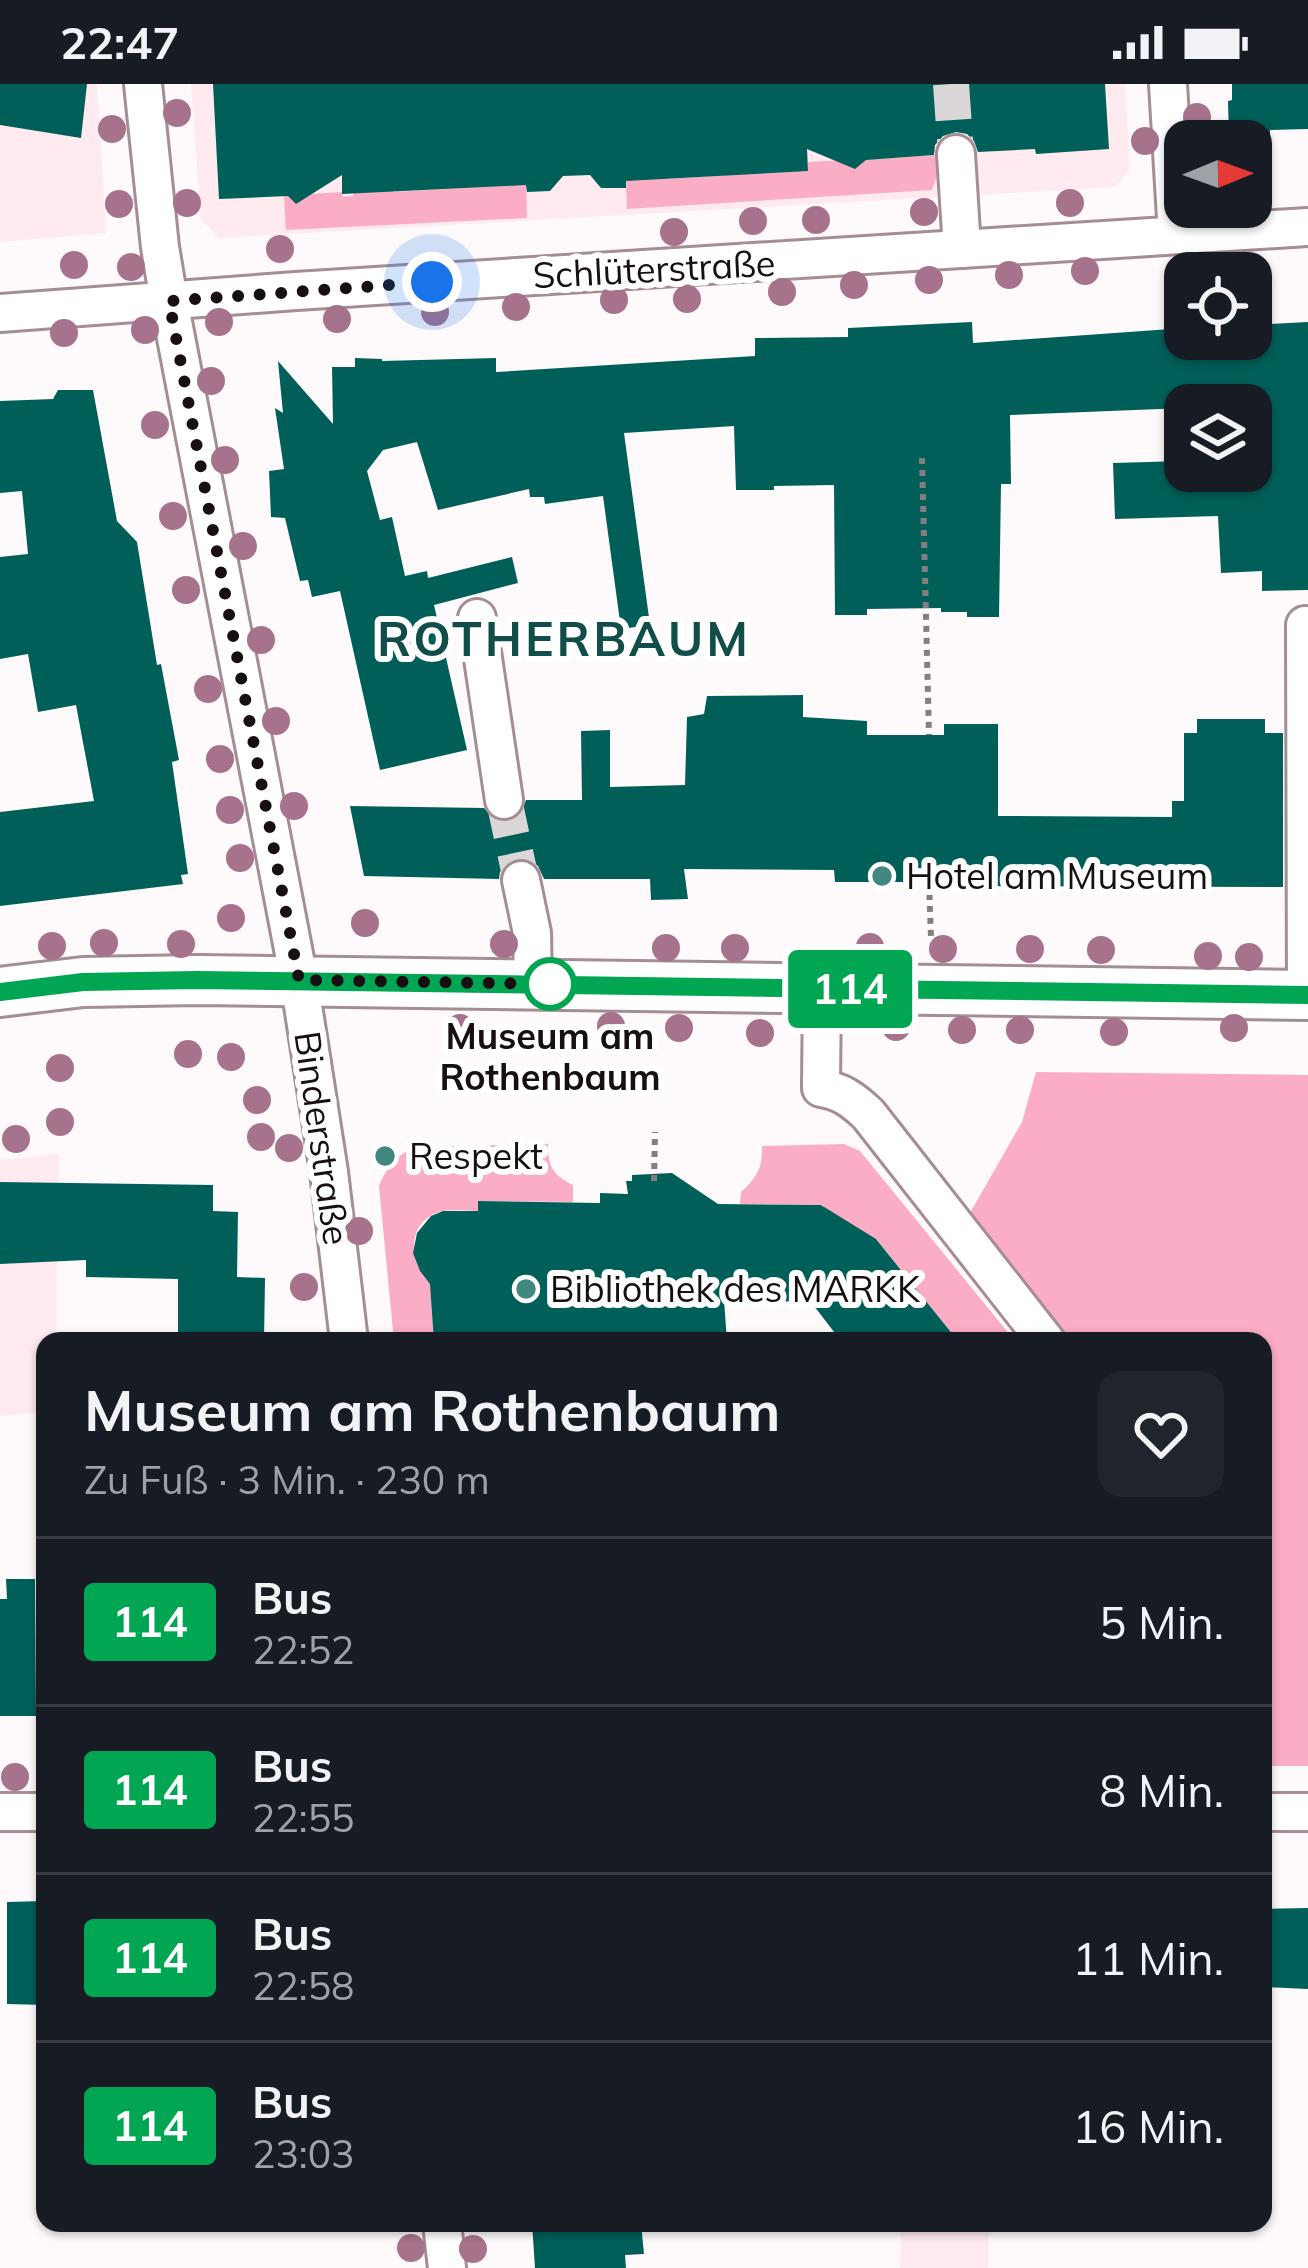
<!DOCTYPE html>
<html lang="de">
<meta charset="utf-8">
<style>
:root{--surface:#171b24;--page:#20242c;--text:#f1f3f6;--muted:#9ea1a6;--line:#363941}
body{margin:0;font-family:Mulish,sans-serif;background:var(--page);color:var(--text);height:100vh;display:flex;flex-direction:column;font-size:45px;white-space:nowrap}
*{box-sizing:border-box;margin:0}
p{font-size:39px;color:var(--muted)}
.icon{flex:none;width:66px;height:66px;fill:none;stroke:currentColor;stroke-width:2;stroke-linecap:round;stroke-linejoin:round}
.map{position:relative;flex:1;overflow:hidden}
.details{position:absolute;left:36px;top:1248px;width:1236px;height:900px;display:flex;flex-direction:column;background:var(--surface);border-radius:24px;box-shadow:0 3px 9px #0004}
.details>*{flex:none}
.badge{padding:0 24px;border-radius:9px;font-size:42px;line-height:78px}
.needle{width:78px;rotate:89deg}
.controls{position:absolute;left:1164px;top:36px;display:grid;gap:24px}
.controls a{display:grid;place-items:center;width:108px;height:108px;border-radius:24px;background:var(--surface);box-shadow:0 3px 9px #0004;font-size:60px}
.you{position:absolute;width:60px;height:60px;margin:-30px;border:9px solid #fff;border-radius:50%;background:#1a73e8;box-shadow:0 0 0 18px #1a73e833}
.map>.badge{position:absolute;translate:-50% -50%;box-shadow:0 0 0 6px #fff}
.round{display:grid;place-items:center;flex:none;width:126px;height:126px;border-radius:24px;background:var(--page)}
.overview{display:flex;align-items:center;justify-content:space-between;height:204px;padding:0 48px}
h1{font-size:57px;font-weight:700;line-height:90px}
ul{padding:0;list-style:none}
li{display:flex;align-items:center;gap:36px;height:168px;padding:0 48px;border-top:3px solid var(--line)}
li div{flex:1}
li b{display:block;font-size:45px}
li em{font-style:normal}
li .badge{min-width:132px;font-weight:700;text-align:center}
.status{display:flex;justify-content:space-between;align-items:center;height:84px;padding:0 60px;background:var(--surface);direction:ltr}
.status svg{height:33px;fill:currentColor}
.map>svg:first-child{display:block}
</style>
<div class="status"><b>22:47</b><svg viewBox="0 0 49 12"><path d="M0 12V9h3v3zM5 12V6h3v6zM10 12V3h3v9zM15 12V0h3v12zM26 1h20v11H26zM47 4h2v5h-2z"/></svg></div>
<div class="map">
<svg width="1308" height="2184" viewBox="0 0 1308 2184">
<rect width="100%" height="100%" fill="#fef9fa"/>
<g fill="#feeaef">
<path d="M0 0H97L106 149 0 158Z"/>
<path d="M191 0H1125L1130 85 1115 103 219 154 201 135Z"/>
<path d="M59 1070 56 1257H45V1328L0 1332V1076Z"/>
<path d="M901 2139H989L988 2184H900Z"/>
</g>
<g fill="#faadc4">
<path d="M936 71 937 92 932 106 627 125 626 96 666 88V95L719 92 799 80 800 87H808V78L844 76 847 81 855 84 863 76Z"/>
<path d="M526 95 527 134 286 146 284 112 342 108 343 113 353 112 354 105 388 104 394 108 480 103Z"/>
<path d="M1036 988 1308 991V1682H1263V1257H1072L970 1129 1022 1038Z"/>
<path d="M548 1060C548 1083 553 1091 573 1101V1118L479 1117 478 1127C466 1127 451 1125 439 1128 405 1139 409 1181 432 1200L434 1257H394L379 1102C387 1083 395 1074 413 1063Z"/>
<path d="M844 1060 860 1067 1015 1257H958L877 1156 872 1160C857 1142 847 1134 824 1134V1121L740 1120 741 1108C757 1094 763 1083 762 1062Z"/>
</g>
<g fill="#005f59">
<path d="M0 0H87L81 54 0 41Z"/>
<path d="M213 0H1105L1109 65 1036 70 1035 65 978 68 974 57 967 50 956 48 943 52 935 61 934 71 866 76 855 85 807 65 808 87 626 97V104H601L590 91 563 92 550 107 527 108 526 101 342 110V91L296 120 288 112 219 115Z"/>
<path d="M1232 0H1308V45L1270 46V55L1260 57H1229L1228 17 1232 16Z"/>
<path d="M972 238 973 259 1185 244V255H1251V241L1308 238V506L1262 507V487L1221 489 1218 432 1115 435 1113 379 1183 377 1184 387H1251V321H1185V324L1010 331 1011 400H1001L999 533H967V528H941V524L867 525V531H835L834 401 774 402V406H736L734 342 624 349 650 541 621 545 603 412 545 420 544 413H530L529 405 438 426 417 358 383 366 367 387 380 436 392 433 405 492 427 487 428 494 512 473 518 499 434 521 467 666 380 686 340 507 312 513 308 496 300 497 285 434 271 433 269 387 284 385 275 324 283 329 278 277 333 340 332 283H355V274L382 275V277L496 274V288L755 272V254L848 253V244Z"/>
<path d="M58 306H93L117 437 137 458 157 581 161 580 179 676 172 678 188 790 181 791 183 800 0 822V728L94 717 76 621 38 628 28 570 0 575V473L28 470 22 407 0 409V317L53 315Z"/>
<path d="M803 611V633L867 637V651H944V640H998V732L1172 733V717H1184V649H1197V635H1265V649H1283V803L943 802V798H835L834 786 684 785 688 815 651 816 650 795H544L538 782 527 774H518L507 779 500 788 499 795 364 792 350 722 484 724 495 736 506 738 519 733 526 716H582L581 647 610 646V703L685 701 687 633 704 630 707 612Z"/>
<path d="M672 1089 718 1120 821 1121 876 1155 958 1257H841L811 1218 724 1216 727 1257H434L430 1200 420 1187 413 1169 417 1149 431 1132 443 1127H478V1117L600 1119V1109L628 1110 626 1097H632V1091Z"/>
<path d="M0 1098 213 1101V1127L238 1128 237 1193 265 1194 264 1257H178V1195L86 1193V1176L0 1180Z"/>
<path d="M6 1495H35L36 1632H0V1515H7Z"/>
<path d="M45 1817V1921L7 1920V1818Z"/>
<path d="M1308 1824V1905L1263 1903V1825Z"/>
<path d="M532 2139H641L644 2170 625 2171 626 2184H535Z"/>
</g>
<g fill="none" stroke-linecap="round" stroke-linejoin="round">
<g stroke="#dbd6d7" stroke-width="36" stroke-dasharray="36 18" stroke-linecap="butt">
<path d="M951 0 956 70"/>
<path d="M504 716 521 796"/>
</g>
<defs>
<g id="minor">
<path d="M143 0 160 163 169 217 299 896 329 1088 349 1257"/>
<path d="M1168 0 1177 151"/>
<path d="M956 70 962 165"/>
<path d="M0 229 296 207 1308 143"/>
<path d="M477 534 504 716"/>
<path d="M1305 541 1306 911"/>
<path d="M521 796 532 849 533 900"/>
<path d="M822 905 821 1004C841 1007 853 1016 868 1030L1046 1257"/>
<path d="M0 1728H45"/>
<path d="M1263 1728H1308"/>
<path d="M442 2139 447 2184"/>
</g>
<path id="major" d="M0 908 83 898 197 896 1308 911"/>
</defs>
<use href="#minor" stroke="#a48d93" stroke-width="42"/>
<use href="#major" stroke="#a48d93" stroke-width="54"/>
<g stroke="#847e7f" stroke-width="6" stroke-dasharray="6 6" stroke-linecap="butt">
<path d="M922 374 929 651"/>
<path d="M929 798 931 854"/>
<path d="M654 1097 655 1048"/>
</g>
<use href="#minor" stroke="#fff" stroke-width="36"/>
<use href="#major" stroke="#fff" stroke-width="48"/>
</g>
<g fill="#a7728b">
<circle cx="177" cy="29" r="14"/>
<circle cx="1197" cy="33" r="14"/>
<circle cx="112" cy="45" r="14"/>
<circle cx="1145" cy="57" r="14"/>
<circle cx="187" cy="119" r="14"/>
<circle cx="1070" cy="119" r="14"/>
<circle cx="119" cy="120" r="14"/>
<circle cx="924" cy="128" r="14"/>
<circle cx="816" cy="136" r="14"/>
<circle cx="753" cy="137" r="14"/>
<circle cx="674" cy="148" r="14"/>
<circle cx="280" cy="165" r="14"/>
<circle cx="74" cy="181" r="14"/>
<circle cx="131" cy="183" r="14"/>
<circle cx="1085" cy="187" r="14"/>
<circle cx="1009" cy="191" r="14"/>
<circle cx="929" cy="196" r="14"/>
<circle cx="854" cy="201" r="14"/>
<circle cx="782" cy="208" r="14"/>
<circle cx="687" cy="215" r="14"/>
<circle cx="614" cy="216" r="14"/>
<circle cx="516" cy="223" r="14"/>
<circle cx="435" cy="228" r="14"/>
<circle cx="337" cy="235" r="14"/>
<circle cx="219" cy="238" r="14"/>
<circle cx="145" cy="246" r="14"/>
<circle cx="64" cy="249" r="14"/>
<circle cx="211" cy="297" r="14"/>
<circle cx="155" cy="341" r="14"/>
<circle cx="225" cy="376" r="14"/>
<circle cx="173" cy="432" r="14"/>
<circle cx="243" cy="462" r="14"/>
<circle cx="186" cy="506" r="14"/>
<circle cx="261" cy="556" r="14"/>
<circle cx="208" cy="605" r="14"/>
<circle cx="276" cy="637" r="14"/>
<circle cx="220" cy="675" r="14"/>
<circle cx="294" cy="722" r="14"/>
<circle cx="230" cy="726" r="14"/>
<circle cx="240" cy="774" r="14"/>
<circle cx="231" cy="834" r="14"/>
<circle cx="365" cy="839" r="14"/>
<circle cx="104" cy="859" r="14"/>
<circle cx="181" cy="860" r="14"/>
<circle cx="504" cy="860" r="14"/>
<circle cx="52" cy="862" r="14"/>
<circle cx="870" cy="863" r="14"/>
<circle cx="666" cy="864" r="14"/>
<circle cx="735" cy="864" r="14"/>
<circle cx="943" cy="865" r="14"/>
<circle cx="1030" cy="865" r="14"/>
<circle cx="1101" cy="866" r="14"/>
<circle cx="1208" cy="872" r="14"/>
<circle cx="1249" cy="873" r="14"/>
<circle cx="611" cy="942" r="14"/>
<circle cx="896" cy="943" r="14"/>
<circle cx="460" cy="944" r="14"/>
<circle cx="679" cy="944" r="14"/>
<circle cx="1234" cy="944" r="14"/>
<circle cx="962" cy="946" r="14"/>
<circle cx="1020" cy="946" r="14"/>
<circle cx="1114" cy="948" r="14"/>
<circle cx="760" cy="949" r="14"/>
<circle cx="188" cy="970" r="14"/>
<circle cx="231" cy="973" r="14"/>
<circle cx="60" cy="984" r="14"/>
<circle cx="257" cy="1016" r="14"/>
<circle cx="60" cy="1038" r="14"/>
<circle cx="261" cy="1053" r="14"/>
<circle cx="16" cy="1055" r="14"/>
<circle cx="289" cy="1064" r="14"/>
<circle cx="359" cy="1147" r="14"/>
<circle cx="304" cy="1203" r="14"/>
<circle cx="15" cy="1693" r="14"/>
<circle cx="411" cy="2164" r="14"/>
<circle cx="473" cy="2165" r="14"/>
</g>
<g fill="none" stroke-linecap="round" stroke-linejoin="round">
<defs>
<path id="line" d="M0 908 83 898 197 896 1308 911"/>
</defs>
<use href="#line" stroke="#fff" stroke-width="27"/>
<use href="#line" stroke="#00a651" stroke-width="18"/>
<path stroke="#170f11" stroke-width="12" stroke-dasharray="0 21.6" d="M432 198 169 217 299 896 550 900"/>
</g>
<g fill="#418881" stroke="#fff" stroke-width="4.5">
<circle cx="882" cy="792" r="12"/>
<circle cx="385" cy="1072" r="12"/>
<circle cx="526" cy="1205" r="12"/>
</g>
<circle fill="#fff" stroke="#00a651" stroke-width="6" cx="550" cy="900" r="24"/>
<g text-anchor="middle" stroke-width="12" stroke-linejoin="round" paint-order="stroke">
<g font-size="36" fill="#170f11" stroke="#fff">
<text transform="translate(654 185) rotate(-3)" y="13">Schlüterstraße</text>
<text transform="translate(322 1054) rotate(82)" y="13">Binderstraße</text>
</g>
<g font-size="36" fill="#170f11" stroke="#fff" text-anchor="start">
<text x="906" y="805">Hotel am Museum</text>
<text x="409" y="1085">Respekt</text>
<text x="550" y="1218">Bibliothek des MARKK</text>
</g>
<g font-size="36" font-weight="bold" fill="#170f11" stroke="#fff">
<text x="550" y="965">Museum am<tspan x="550" dy="41">Rothenbaum</tspan></text>
</g>
<g font-size="48" font-weight="bold" letter-spacing="3" fill="#114e49" stroke="#fff">
<text x="564" y="572">ROTHERBAUM</text>
</g>
</g>
</svg>
<div class="controls">
<a><svg class="needle" viewBox="-14 -14 28 28"><path d="M0-13l5 13h-10z" fill="#e53935"/><path d="M0 13l5-13h-10z" fill="#9ea1a6"/></svg></a>
<a><svg class="icon" aria-label="locate" viewBox="0 0 24 24"><circle cx="12" cy="12" r="6"/><path d="M12 2v4M12 18v4M2 12h4M18 12h4"/></svg></a>
<a><svg class="icon" aria-label="layers" viewBox="0 0 24 24"><path d="M12 4l9 5-9 5-9-5zM3 14l9 5 9-5"/></svg></a>
</div>
<div class="you" style="left:432px;top:198px"></div>
<b class="badge" style="left:850px;top:905px;background:#00a651;color:#fff">114</b>
<section class="details">
<div class="overview"><div><h1>Museum am Rothenbaum</h1><p>Zu Fuß · 3 Min. · 230 m</p></div><a class="round"><svg class="icon" aria-label="heart" viewBox="0 0 24 24"><path d="M12 20l-8-8c-3-5 5-10 8-4 3-6 11-1 8 4z"/></svg></a></div>
<ul>
<li><span class="badge" style="background:#00a651;color:#fff">114</span><div><b>Bus</b><p>22:52</p></div><em>5 Min.</em></li>
<li><span class="badge" style="background:#00a651;color:#fff">114</span><div><b>Bus</b><p>22:55</p></div><em>8 Min.</em></li>
<li><span class="badge" style="background:#00a651;color:#fff">114</span><div><b>Bus</b><p>22:58</p></div><em>11 Min.</em></li>
<li><span class="badge" style="background:#00a651;color:#fff">114</span><div><b>Bus</b><p>23:03</p></div><em>16 Min.</em></li>
</ul>
</section>
</div>
